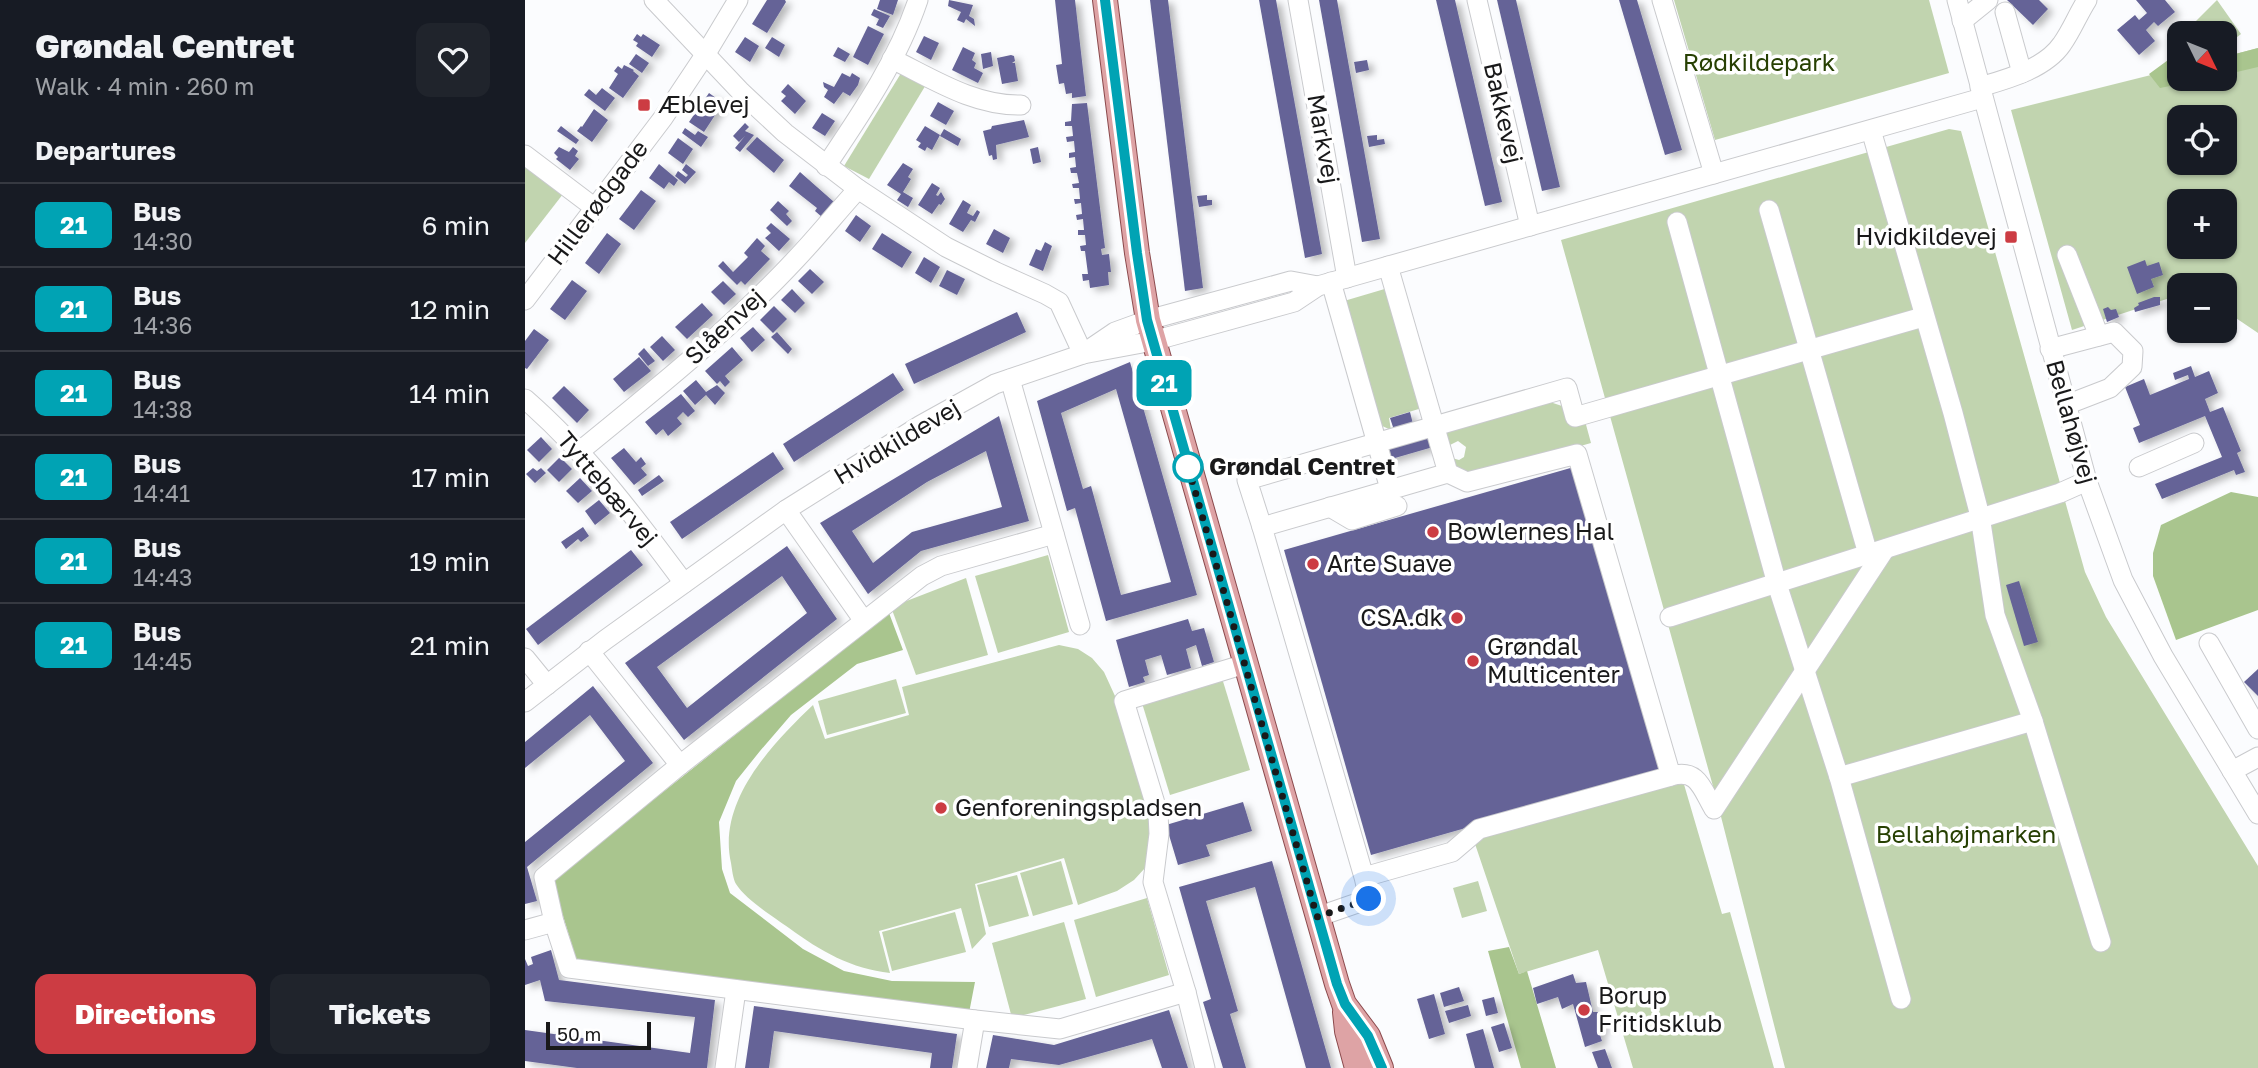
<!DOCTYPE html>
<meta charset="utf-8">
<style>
:root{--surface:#171b24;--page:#20242c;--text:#f1f3f6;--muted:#9ea1a6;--line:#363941;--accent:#cc3c43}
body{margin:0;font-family:"Golos Text",sans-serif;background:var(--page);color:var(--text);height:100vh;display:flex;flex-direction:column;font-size:26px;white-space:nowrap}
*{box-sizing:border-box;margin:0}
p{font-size:23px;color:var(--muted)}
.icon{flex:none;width:38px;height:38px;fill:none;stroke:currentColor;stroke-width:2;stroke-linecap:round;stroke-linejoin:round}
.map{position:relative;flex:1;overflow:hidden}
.panel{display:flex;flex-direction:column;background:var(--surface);width:525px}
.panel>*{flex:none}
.badge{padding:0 14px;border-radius:10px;font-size:24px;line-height:46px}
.needle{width:46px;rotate:133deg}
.fabs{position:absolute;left:1642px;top:21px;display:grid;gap:14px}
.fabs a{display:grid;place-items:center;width:70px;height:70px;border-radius:14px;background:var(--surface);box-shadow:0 2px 5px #0004;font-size:35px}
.scale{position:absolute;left:21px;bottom:18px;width:105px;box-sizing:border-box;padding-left:7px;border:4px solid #19191a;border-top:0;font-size:19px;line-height:24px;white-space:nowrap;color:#19191a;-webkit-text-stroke:5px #fff;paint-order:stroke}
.you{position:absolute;width:35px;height:35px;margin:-18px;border:5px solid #fff;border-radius:50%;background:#1a73e8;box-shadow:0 0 0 10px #1a73e833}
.map>.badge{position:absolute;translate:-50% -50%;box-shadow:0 0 0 4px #fff}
h2{padding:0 35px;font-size:26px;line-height:63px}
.round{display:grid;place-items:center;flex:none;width:74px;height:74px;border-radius:14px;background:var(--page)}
.overview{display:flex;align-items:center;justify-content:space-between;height:119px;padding:0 35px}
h1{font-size:33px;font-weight:800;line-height:52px}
.cta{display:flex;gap:14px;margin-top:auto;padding:14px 35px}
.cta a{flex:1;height:80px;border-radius:14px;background:var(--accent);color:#fff;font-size:28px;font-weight:800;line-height:80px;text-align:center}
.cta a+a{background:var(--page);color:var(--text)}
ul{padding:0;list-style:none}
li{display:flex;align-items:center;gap:21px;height:84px;padding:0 35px;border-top:2px solid var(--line)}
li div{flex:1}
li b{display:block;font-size:26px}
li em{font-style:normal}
li .badge{min-width:77px;font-weight:700;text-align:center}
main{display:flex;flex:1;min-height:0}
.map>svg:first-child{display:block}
</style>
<main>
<section class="panel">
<div class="overview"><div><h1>Grøndal Centret</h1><p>Walk · 4 min · 260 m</p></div><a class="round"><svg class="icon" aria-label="heart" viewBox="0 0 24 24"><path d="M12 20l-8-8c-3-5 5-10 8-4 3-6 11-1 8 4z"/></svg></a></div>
<h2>Departures</h2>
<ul>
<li><span class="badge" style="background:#00a3b4;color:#fff">21</span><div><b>Bus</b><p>14:30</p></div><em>6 min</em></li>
<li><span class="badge" style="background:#00a3b4;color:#fff">21</span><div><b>Bus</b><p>14:36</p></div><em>12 min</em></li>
<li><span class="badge" style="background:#00a3b4;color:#fff">21</span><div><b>Bus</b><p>14:38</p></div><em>14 min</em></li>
<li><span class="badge" style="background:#00a3b4;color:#fff">21</span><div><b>Bus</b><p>14:41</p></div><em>17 min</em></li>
<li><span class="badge" style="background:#00a3b4;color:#fff">21</span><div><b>Bus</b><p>14:43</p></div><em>19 min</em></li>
<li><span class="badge" style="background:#00a3b4;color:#fff">21</span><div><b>Bus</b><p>14:45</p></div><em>21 min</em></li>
</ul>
<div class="cta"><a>Directions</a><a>Tickets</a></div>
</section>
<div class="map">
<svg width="1733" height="1068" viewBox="0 0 1733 1068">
<defs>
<filter id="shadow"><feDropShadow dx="5.5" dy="3.5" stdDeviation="3.5" flood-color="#0004"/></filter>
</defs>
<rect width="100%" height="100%" fill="#fbfcfe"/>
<g fill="#c1d4af" fill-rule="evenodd">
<path d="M1149 0H1404L1424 73 1190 140Z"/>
<path d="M1692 0 1716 34 1699 47V33H1675L1666 26Z"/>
<path d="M1733 48V333L1699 310V285H1654V295L1547 330 1486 110 1654 68V79H1699V57ZM1654 117H1699V163H1654ZM1654 201H1699V247H1654Z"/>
<path d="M378 70 402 83 344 179 319 166Z"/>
<path d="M1424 129 1436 131 1560 572 1581 617 1733 866V1068H1260L1191 797 1036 240Z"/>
<path d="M0 166 38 194 0 243Z"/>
<path d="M863 288 897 408 864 418 866 430 855 425 819 301Z"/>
<path d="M1025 402 1037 406 1045 426 1060 421 1066 443 950 476H936L927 458 934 460 939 457 941 447 933 441 925 445 920 431Z"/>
<path d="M523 555 544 632 473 653 450 576Z"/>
<path d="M441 578 463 655 391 675 366 607Z"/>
<path d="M534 645 553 649 567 658 579 672 590 696 627 826 620 868 609 880 592 891 553 905 539 858 450 884 461 934 447 949 436 908 354 931 365 973C327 969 295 951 264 928 249 917 221 900 211 884 208 879 207 869 206 863 192 801 247 744 288 705L300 739 384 715 377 687Z"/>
<path d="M697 678 725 770 645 795 617 703Z"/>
<path d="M371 679 381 713 302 735 293 701Z"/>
<path d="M1158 781 1197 914 1205 912 1249 1068H1108L1073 950 994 974 948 838Z"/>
<path d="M536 861 548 904 508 916 495 873Z"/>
<path d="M492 875 504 916 464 927 452 885Z"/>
<path d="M953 881 962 911 937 918 928 888Z"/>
<path d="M622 898 644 975 571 997 549 920Z"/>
<path d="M430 912 441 952 367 971 357 932Z"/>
<path d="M539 922 561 999 487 1018 467 943Z"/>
</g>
<g fill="#a9c58e">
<path d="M1733 48V67L1699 75V57Z"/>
<path d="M1654 52V79H1680L1635 88 1624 74Z"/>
<path d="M1706 492 1733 497V610L1651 640 1628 576V553L1636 525Z"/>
<path d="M364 613 378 650 332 664 266 715 235 751 211 781 194 822 197 869 205 893 278 949 319 971 367 981 450 982 444 1013 53 965 27 880Z"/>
<path d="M984 947 994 974 1002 971 1031 1068H996L963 951Z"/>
</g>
<g fill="#656397" fill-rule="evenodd" filter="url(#shadow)">
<path d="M242 0H260L261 2 242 33 227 24Z"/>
<path d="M355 0H373L368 15 352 9Z"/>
<path d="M424 0 448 5 444 16 449 19 450 26 441 19 439 23 432 20 436 12 423 6Z"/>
<path d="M530 0H550L561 96 547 98V93L541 94 539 83 534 84 531 65 537 64Z"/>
<path d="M625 0H643L678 288 660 291Z"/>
<path d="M734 0H751L797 254 780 258Z"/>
<path d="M794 0H812L855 239 837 242Z"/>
<path d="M911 0H930L977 202 960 206Z"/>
<path d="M972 0H991L1035 187 1017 191Z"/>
<path d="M1094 0H1112L1157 150 1140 155Z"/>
<path d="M1482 0H1514L1523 9 1508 25Z"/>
<path d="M1611 0H1640L1650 12 1633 26 1629 22 1621 30 1630 41 1614 55 1592 30 1610 15 1614 20 1622 13Z"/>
<path d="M349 9 365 16 358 28 351 25 354 19 346 15Z"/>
<path d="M343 26 359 34 343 65 328 57Z"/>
<path d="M112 34 116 37 118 34 135 45 127 57 111 46 113 43 108 40Z"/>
<path d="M399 36 414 43 406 60 391 52Z"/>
<path d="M220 37 234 46 225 62 210 52Z"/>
<path d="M247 37 260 45 254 57 240 48Z"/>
<path d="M313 47 325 54 320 62 308 56Z"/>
<path d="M438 47 450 53 447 60 451 63 449 68 458 73 453 83 427 70Z"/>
<path d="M466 52 468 66 458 69 456 54Z"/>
<path d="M111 54 124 63 117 73 104 64Z"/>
<path d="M486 55 489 56 490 61 487 63H490L493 81 477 84 472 58Z"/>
<path d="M842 60 844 70 831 73 829 62Z"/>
<path d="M99 65 109 70 108 71 114 76 98 98 84 88 93 74 89 71 93 66 97 69Z"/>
<path d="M317 73 325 77 327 73 335 78 333 85 325 96 318 92 309 104 299 97 303 90 299 87 298 82 309 87Z"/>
<path d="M263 84 281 101 270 114 256 101 261 96 256 92Z"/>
<path d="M77 88 90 98 80 111 59 95 64 89 71 95Z"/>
<path d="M184 93 198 103 179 132 164 122Z"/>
<path d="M413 102 429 111 421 125 405 116Z"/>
<path d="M562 103 580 248 576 249 577 255 584 254 586 272H583L584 285 565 288 564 280 558 281 557 274H563L560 251H556L555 246 561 245 560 235H553V230H559L558 219 552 220 551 215 557 214 556 203 550 204 549 199H555L554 188H548L547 184 554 183 552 173H546L545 168 551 167 550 157 544 158V153L550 152 549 141 542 142 541 137 548 136 547 126H540V122L546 121 547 104Z"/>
<path d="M69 109 83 120 67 142 52 131 56 126 57 127Z"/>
<path d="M297 113 310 121 300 136 287 128Z"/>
<path d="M499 120 504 137 471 145 472 159 468 160 467 155 464 156 458 131 466 129 467 126Z"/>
<path d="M220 123 224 127 220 131 229 135 215 152 210 148 220 136 214 142 208 136Z"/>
<path d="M36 126 54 140 51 144 32 131Z"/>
<path d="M400 126 415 135 407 150 402 147 400 151 393 147 396 143 391 140Z"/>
<path d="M160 128 170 135 173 131 183 137 176 147 157 133Z"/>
<path d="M419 129 436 139 433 146 415 136Z"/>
<path d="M852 135V140L859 139 860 144 844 147 842 136Z"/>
<path d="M232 137 259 160 249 173 221 149Z"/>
<path d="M153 138 168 149 158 164 143 153Z"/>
<path d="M34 147 44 152 48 147 53 151 50 156 54 159 45 170 31 159 33 157 29 153Z"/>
<path d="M513 147 516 162 508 164 505 149Z"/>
<path d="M378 163 388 169 383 177 386 179 378 192 388 198 383 207 372 200 376 194 362 185Z"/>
<path d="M134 164 153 180 149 186 144 182 139 189 124 178Z"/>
<path d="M161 164 171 172 160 184 150 176 153 171 161 177 163 175 157 170Z"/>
<path d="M275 172 309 202 297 217 290 211 292 208 264 186Z"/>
<path d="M407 183 415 188 411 195 413 196 416 192 420 199 416 205 414 204 407 214 393 205Z"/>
<path d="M116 190 131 201 109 230 94 219Z"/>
<path d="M682 195V200H687V205L674 207 672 196Z"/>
<path d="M438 200 446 205 442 213 448 216 452 210 455 212 450 222 446 220 438 232 424 224Z"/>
<path d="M253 201 264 211 261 214 267 221 262 226 245 210Z"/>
<path d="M331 215 346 226 335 242 320 231Z"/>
<path d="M246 223 265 239 254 251 240 238 246 233 241 228Z"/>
<path d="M469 229 485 238 478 253 461 244Z"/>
<path d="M82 233 96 244 74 274 60 263Z"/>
<path d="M357 233 387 252 377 268 347 249Z"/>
<path d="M232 238 240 246 236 251 245 259 220 285 216 281 212 285 193 266 198 261 208 272 223 257 219 253Z"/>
<path d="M520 242 527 246 518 271 504 265 511 249 516 251Z"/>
<path d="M399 257 415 267 406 283 390 273Z"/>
<path d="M1620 260 1622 266 1634 262 1638 275 1626 279 1629 287 1612 294 1602 267Z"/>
<path d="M285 269 299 282 287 294 273 281Z"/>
<path d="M422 270 440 279 432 295 414 286Z"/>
<path d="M47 280 62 291 40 320 25 309Z"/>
<path d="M198 281 211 294 199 305 186 292Z"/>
<path d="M267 289 280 303 270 313 256 300Z"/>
<path d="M1629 297H1635V305L1610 312 1609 308 1614 305 1613 303Z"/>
<path d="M177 303 188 315 162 339 150 327Z"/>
<path d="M249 306 262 319 248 333 235 320Z"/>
<path d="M1583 307 1586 310 1591 309 1594 317 1582 322 1578 309Z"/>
<path d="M492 312 501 332 389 384 380 364Z"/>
<path d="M228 327 240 340 227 352 215 338Z"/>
<path d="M9 329 24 340 2 369 0 368V341Z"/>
<path d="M252 332 267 349 263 354 246 337Z"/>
<path d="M137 336 150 350 138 361 125 347Z"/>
<path d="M207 347 218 360 200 376 205 382 200 387 195 381 192 384 180 371Z"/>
<path d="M119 348 130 361 123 366 113 354Z"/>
<path d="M114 357 126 371 99 392 88 379Z"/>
<path d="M605 362 672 595 581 621 550 508 542 511 512 401ZM591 389 646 582 596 595 566 486 558 489 536 413Z"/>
<path d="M1666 366 1670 377 1684 371 1693 393 1680 399 1685 412 1698 407 1716 451 1712 453 1720 472 1711 475 1709 470 1637 499 1630 484 1697 457 1680 416 1614 443 1608 428 1615 425 1600 387 1619 379 1625 395 1664 379 1663 375 1650 380 1648 373Z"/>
<path d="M368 373 379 390 269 462 258 444Z"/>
<path d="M171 380 181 392 192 385 200 393 190 405 181 395 170 405 158 391Z"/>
<path d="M39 386 64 410 52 423 27 398Z"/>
<path d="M156 394 170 411 163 417 158 412 152 418 157 424 143 436 138 429 131 435 120 422Z"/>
<path d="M885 412 888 424 869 430 865 418Z"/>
<path d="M474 416 504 521 396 551 343 594 295 523ZM461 451 477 507 387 532 348 563 327 531 402 482Z"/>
<path d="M905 435 908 447 863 460 860 448Z"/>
<path d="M16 437 27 449 14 462 2 450Z"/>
<path d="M99 448 111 462 116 457 121 464 116 468 122 475 109 485 86 458Z"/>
<path d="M248 452 259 469 157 539 145 522Z"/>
<path d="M35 457 47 469 34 482 22 470Z"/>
<path d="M1049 467 1136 772 846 855 759 550Z"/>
<path d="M8 468 12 471 16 468 21 473 10 483 1 474Z"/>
<path d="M134 475 139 481 117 496 113 490Z"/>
<path d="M55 478 67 491 53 503 41 491Z"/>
<path d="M74 500 85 513 70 525 60 511Z"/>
<path d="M58 527 64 536 56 542 53 539 41 549 36 542Z"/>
<path d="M262 546 312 619 159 740 100 663ZM257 576 282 613 162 708 132 667Z"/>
<path d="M106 550 118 565 13 645 1 629Z"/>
<path d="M1494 581 1513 642 1499 646 1481 585Z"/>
<path d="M663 619 667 631 679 628 689 662 677 666 671 645 661 649 666 668 642 675 636 655 620 660 624 675 618 677 620 682 604 687 591 640Z"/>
<path d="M1733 669V696L1719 682Z"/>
<path d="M68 686 128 763 2 867 12 901 0 904V842L100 761 65 715 0 768V742Z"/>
<path d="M718 802 727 831 681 845 685 856 653 865 641 825Z"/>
<path d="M747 861 806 1068H781L730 887 681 901 713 1011 705 1014 721 1068H698L678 1002 686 999 654 887Z"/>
<path d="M26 950 34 980 190 1000 182 1068H52L0 1061V1030L165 1053 170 1017 20 1001 15 980 0 985V959L3 966 8 964 6 957Z"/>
<path d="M1048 974 1051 983 1061 982 1068 1012H1073L1079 1029 1074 1032 1077 1041 1060 1047 1048 1004 1037 1009 1033 997 1012 1004 1008 988Z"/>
<path d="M934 987 939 1001 919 1007 915 993Z"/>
<path d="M909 994 920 1034 904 1039 892 999Z"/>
<path d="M969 997 973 1013 961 1016 957 1000Z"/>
<path d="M943 1005 946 1016 924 1023 920 1011Z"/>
<path d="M229 1006 432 1034 427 1068H405L407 1053 249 1031 244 1068H220Z"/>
<path d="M644 1010 663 1068H637L627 1039 534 1065 486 1059 484 1068H461L468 1035 529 1045Z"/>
<path d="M979 1023 987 1048 974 1052 966 1027Z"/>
<path d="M958 1029 969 1068H950L941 1034Z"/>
<path d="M1080 1049 1087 1068H1073L1067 1052Z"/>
</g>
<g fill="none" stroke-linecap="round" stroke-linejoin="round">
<defs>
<g id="minor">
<path d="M129 0 216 92 260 133 333 189 421 247 471 272 520 294 534 302 558 354"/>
<path d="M773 0 822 278"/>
<path d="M952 0 1005 226"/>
<path d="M1137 0 1189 174"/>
<path d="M1432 0 1562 481 1598 580 1638 656 1733 814"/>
<path d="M1480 12 1497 73"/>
<path d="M1437 21 1463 0"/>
<path d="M367 59C408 79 449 106 496 105"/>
<path d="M1455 87C1482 79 1520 69 1537 44 1547 30 1553 14 1562 0"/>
<path d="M1346 130 1428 413 1455 516 1470 615 1508 721 1576 942"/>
<path d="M0 155 70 208"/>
<path d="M301 166C336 114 373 60 393 0"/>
<path d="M1244 210 1343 554"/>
<path d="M1152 222 1252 584 1314 777 1376 999"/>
<path d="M1542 255 1574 336"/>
<path d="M863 266 923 473"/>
<path d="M806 282 865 489"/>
<path d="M0 300 138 118 180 55 213 0"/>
<path d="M1525 349 1589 332 1608 351 1607 367 1585 388 1541 405"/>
<path d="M562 351 590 332 623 320 766 281 793 286"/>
<path d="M485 379 555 625"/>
<path d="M0 399C62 453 110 517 159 583"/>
<path d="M55 451C130 390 206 329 272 258 293 236 312 212 333 189"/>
<path d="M1614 467 1669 443"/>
<path d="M805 507 827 520 872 506"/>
<path d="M261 510 339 621"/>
<path d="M737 527 722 480 1042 388 1050 417 1398 317"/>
<path d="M529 534 416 566 397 576 155 765 19 877 29 922 44 968 450 1020 535 1029 661 992"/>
<path d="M1145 617 1535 493 1562 481"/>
<path d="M1684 643 1733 729"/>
<path d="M64 651 155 765"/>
<path d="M0 658 22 685"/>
<path d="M0 702 80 640 261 510 396 425 470 384 558 354 628 341 769 302 793 286 1457 98"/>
<path d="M1707 771 1733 757"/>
<path d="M1146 776C1173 768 1177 789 1189 809L1360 549"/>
<path d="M1314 777 1508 721"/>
<path d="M792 917 844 899 839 877 737 527 923 473 942 482 1052 454 1146 776 954 829 927 852 839 877"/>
<path d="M0 930 29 922"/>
<path d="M200 1068 211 990"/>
<path d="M442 1068 450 1020"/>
<path d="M680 1068 661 992 628 882 634 834 633 813 599 701 720 664"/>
</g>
<g id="major">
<path d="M580 0 612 253 623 320 812 984 819 1004 843 1036 856 1068"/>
<path d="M820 1012 822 1031 832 1068"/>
</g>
</defs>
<use href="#minor" stroke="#c9cacd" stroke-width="21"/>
<use href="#major" stroke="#8b4a4d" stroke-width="26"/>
<use href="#minor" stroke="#fff" stroke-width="19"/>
<use href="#major" stroke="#dea3a5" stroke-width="24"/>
</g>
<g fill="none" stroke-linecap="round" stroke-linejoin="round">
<defs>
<path id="line" d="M580 0 612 253 622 320 812 984 820 1004 843 1036 857 1068"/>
</defs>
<use href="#line" stroke="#fff" stroke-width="16"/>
<use href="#line" stroke="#00a3b4" stroke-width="10"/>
<path stroke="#19191a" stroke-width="7" stroke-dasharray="0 12.6" d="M663 467 660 456 792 917 844 899"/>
</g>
<g fill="#cc3c43" stroke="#fff" stroke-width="2.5">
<rect x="112" y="98" width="14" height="14" rx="3.5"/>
<rect x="1479" y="230" width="14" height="14" rx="3.5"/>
<circle cx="908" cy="532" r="7"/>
<circle cx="788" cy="564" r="7"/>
<circle cx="932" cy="618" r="7"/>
<circle cx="948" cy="661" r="7"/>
<circle cx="416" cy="808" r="7"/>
<circle cx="1059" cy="1010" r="7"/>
</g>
<circle fill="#fff" stroke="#00a3b4" stroke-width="3.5" cx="663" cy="467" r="14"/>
<g text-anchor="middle" stroke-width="7" stroke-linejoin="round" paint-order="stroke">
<g font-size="24" fill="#274003" stroke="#fff">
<text x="1234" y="71">Rødkildepark</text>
<text x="1441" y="843">Bellahøjmarken</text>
</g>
<g font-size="24" fill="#19191a" stroke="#fff" text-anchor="start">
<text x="133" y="113">Æblevej</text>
<text x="1472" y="245" text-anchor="end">Hvidkildevej</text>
<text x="922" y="540">Bowlernes Hal</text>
<text x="802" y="572">Arte Suave</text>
<text x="918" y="626" text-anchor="end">CSA.dk</text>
<text x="962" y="655">Grøndal<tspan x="962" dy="28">Multicenter</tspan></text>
<text x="430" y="816">Genforeningspladsen</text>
<text x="1073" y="1004">Borup<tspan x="1073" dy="28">Fritidsklub</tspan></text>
</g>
<g font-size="24" fill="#19191a" stroke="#fff">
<text transform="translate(978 113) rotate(77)" y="8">Bakkevej</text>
<text transform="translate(798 139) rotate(80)" y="8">Markvej</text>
<text transform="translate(73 203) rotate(-53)" y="8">Hillerødgade</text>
<text transform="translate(200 327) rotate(-43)" y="8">Slåenvej</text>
<text transform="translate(1546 422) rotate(74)" y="8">Bellahøjvej</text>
<text transform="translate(372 442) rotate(-31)" y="8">Hvidkildevej</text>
<text transform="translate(82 489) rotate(50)" y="8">Tyttebærvej</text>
</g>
<g font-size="24" font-weight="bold" fill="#19191a" stroke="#fff" text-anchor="start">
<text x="684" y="475">Grøndal Centret</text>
</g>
</g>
</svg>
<div class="fabs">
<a><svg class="needle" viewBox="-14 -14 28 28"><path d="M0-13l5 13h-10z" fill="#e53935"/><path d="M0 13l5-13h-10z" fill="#9ea1a6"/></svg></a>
<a><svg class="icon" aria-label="locate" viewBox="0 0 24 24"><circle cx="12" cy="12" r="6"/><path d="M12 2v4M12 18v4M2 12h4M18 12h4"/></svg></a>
<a>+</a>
<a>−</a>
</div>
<div class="scale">50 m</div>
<div class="you" style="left:844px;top:899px"></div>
<b class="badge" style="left:639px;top:383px;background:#00a3b4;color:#fff">21</b>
</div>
</main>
